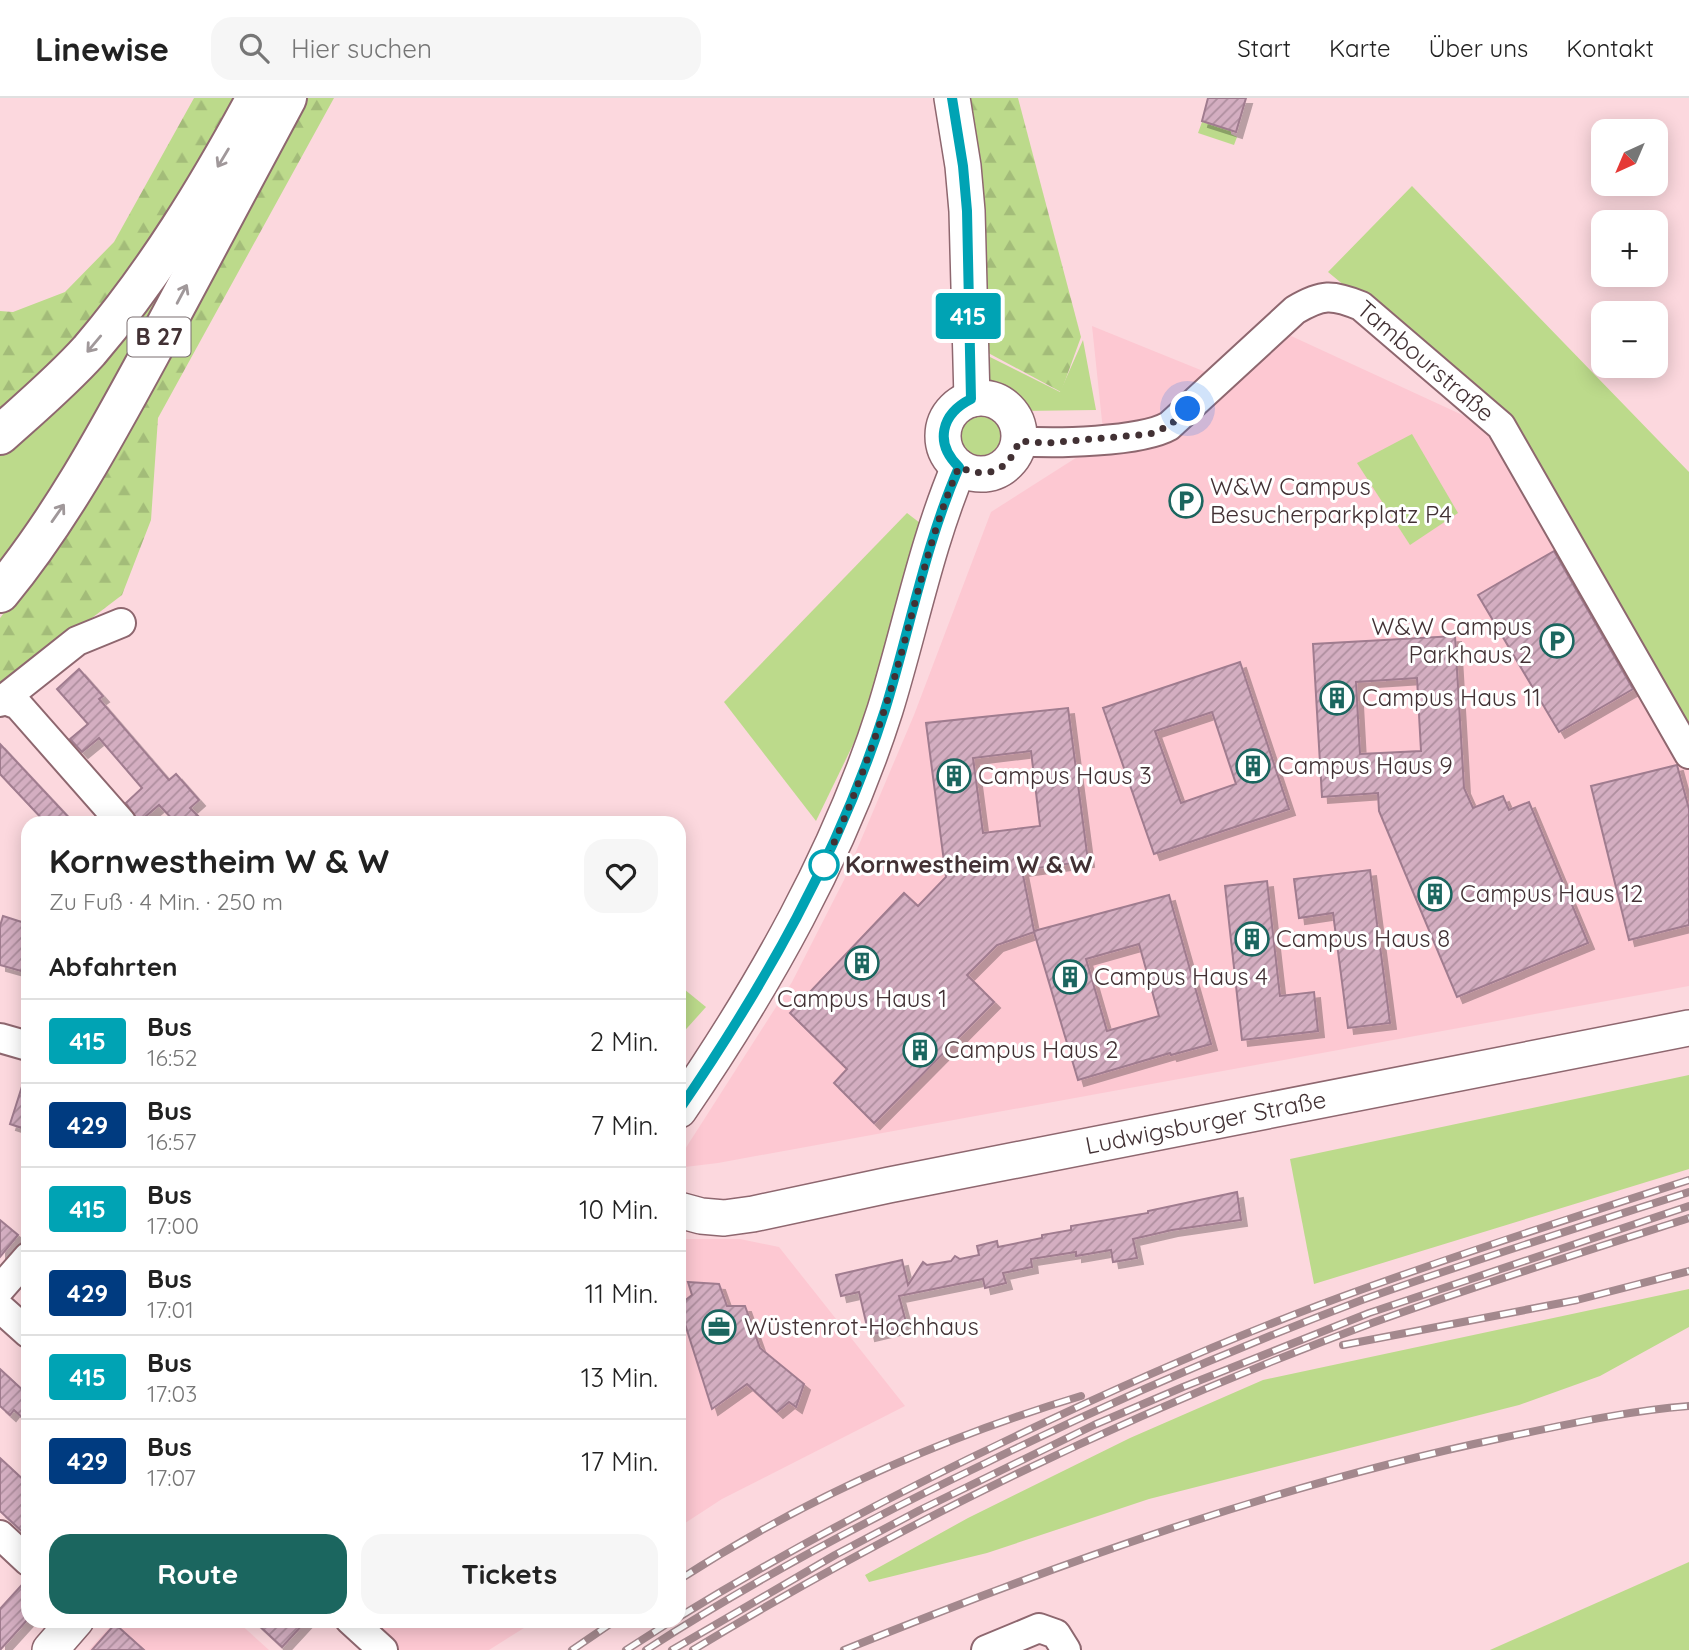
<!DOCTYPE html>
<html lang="de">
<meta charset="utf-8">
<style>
:root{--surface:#fff;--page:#f6f6f6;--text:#222;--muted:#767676;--line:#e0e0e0;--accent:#1b665f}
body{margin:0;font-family:Quicksand,sans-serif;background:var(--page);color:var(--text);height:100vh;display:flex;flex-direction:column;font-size:26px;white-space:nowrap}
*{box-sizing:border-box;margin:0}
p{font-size:23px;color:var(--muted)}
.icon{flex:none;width:38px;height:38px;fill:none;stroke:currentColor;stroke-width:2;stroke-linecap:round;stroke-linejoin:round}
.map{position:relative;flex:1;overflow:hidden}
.sheet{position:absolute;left:21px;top:718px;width:665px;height:812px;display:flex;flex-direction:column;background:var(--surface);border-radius:21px;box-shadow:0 4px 18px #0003}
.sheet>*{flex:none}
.badge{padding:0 14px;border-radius:5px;font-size:24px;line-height:46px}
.needle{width:46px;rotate:224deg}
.controls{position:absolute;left:1591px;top:21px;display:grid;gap:14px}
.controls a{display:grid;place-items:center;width:77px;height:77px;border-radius:14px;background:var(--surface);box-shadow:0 4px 18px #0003;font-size:35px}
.you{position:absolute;width:35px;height:35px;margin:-18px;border:5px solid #fff;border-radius:50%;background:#1a73e8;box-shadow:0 0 0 10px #1a73e833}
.map>.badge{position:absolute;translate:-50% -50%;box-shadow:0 0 0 4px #fff}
h2{padding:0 28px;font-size:26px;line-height:63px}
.round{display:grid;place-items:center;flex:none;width:74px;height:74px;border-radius:21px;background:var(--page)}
.overview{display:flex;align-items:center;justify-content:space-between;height:119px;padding:0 28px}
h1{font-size:33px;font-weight:700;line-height:52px}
.button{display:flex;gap:14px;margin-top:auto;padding:14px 28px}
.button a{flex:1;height:80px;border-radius:21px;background:var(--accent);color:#fff;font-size:28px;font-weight:700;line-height:80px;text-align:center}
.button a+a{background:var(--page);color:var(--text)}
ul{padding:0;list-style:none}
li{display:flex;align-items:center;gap:21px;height:84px;padding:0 28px;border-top:2px solid var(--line)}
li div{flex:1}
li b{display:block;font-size:26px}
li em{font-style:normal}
li .badge{min-width:77px;font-weight:700;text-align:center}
header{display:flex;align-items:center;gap:42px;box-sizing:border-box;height:98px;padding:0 35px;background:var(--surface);border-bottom:2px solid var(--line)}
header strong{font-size:33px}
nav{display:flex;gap:38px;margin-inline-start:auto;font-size:24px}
.search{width:490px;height:63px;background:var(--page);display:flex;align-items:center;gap:18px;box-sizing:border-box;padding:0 24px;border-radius:21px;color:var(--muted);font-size:26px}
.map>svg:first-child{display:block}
</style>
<header>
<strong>Linewise</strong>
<div class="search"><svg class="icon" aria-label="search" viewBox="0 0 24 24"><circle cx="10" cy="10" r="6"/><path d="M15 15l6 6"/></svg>Hier suchen</div>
<nav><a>Start</a><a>Karte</a><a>Über uns</a><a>Kontakt</a></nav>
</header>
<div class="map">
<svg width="1689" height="1552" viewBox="0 0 1689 1552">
<defs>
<pattern id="forest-firs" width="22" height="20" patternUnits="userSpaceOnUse" patternTransform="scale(1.75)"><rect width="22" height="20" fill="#bcda8b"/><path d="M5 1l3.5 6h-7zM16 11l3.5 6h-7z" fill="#a3bc79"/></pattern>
<pattern id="building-hatch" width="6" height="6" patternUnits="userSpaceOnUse" patternTransform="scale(1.75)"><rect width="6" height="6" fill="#d4aec1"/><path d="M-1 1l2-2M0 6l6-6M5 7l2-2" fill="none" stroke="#ae8e9e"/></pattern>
<filter id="shadow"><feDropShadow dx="6" dy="6" stdDeviation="0" flood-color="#0004"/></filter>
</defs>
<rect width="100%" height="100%" fill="#fcd8de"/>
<g fill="#fdc8d2">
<path d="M1263 225 1495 332 1689 671V888L718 1065 685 1069 680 1059 792 884 844 782 914 617 991 414 1104 342 1092 228 1213 277Z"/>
<path d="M679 1141H740L779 1149 905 1308 722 1401 679 1429Z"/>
<path d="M116 1522 237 1523 269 1552H89Z"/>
<path d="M350 1523H535L489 1552H383Z"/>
</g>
<g fill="#bcda8b">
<path d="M1202 24 1211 26 1212 24 1231 32V36L1237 39 1234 47 1198 35Z"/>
<path d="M1412 88 1689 374V628L1507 322 1328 174Z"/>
<path d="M225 92 109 304 0 475V355Z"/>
<path d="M1083 242 1096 312 1021 313 979 285 978 253 1060 294Z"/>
<circle cx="980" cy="337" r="25"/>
<path d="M1412 336 1458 415 1410 447 1357 365Z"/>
<path d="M907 415 920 425 880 591 816 723 724 604Z"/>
<path d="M679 887 706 909 679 939Z"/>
<path d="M1689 977V1071L1314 1186 1290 1061Z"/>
<path d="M1689 1191V1229L1600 1278 1519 1307 1149 1401 987 1455 869 1484 865 1477 968 1420 1130 1340 1263 1282Z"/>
<path d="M1689 1464V1552H1490Z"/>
</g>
<g fill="url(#forest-firs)">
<path d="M194 0H246L144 168 0 319V213L13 214 65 194 114 144Z"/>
<path d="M306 0H334L158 320 151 422 122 497 25 571 0 593V520L73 425 119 347 210 185Z"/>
<path d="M961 0H1018L1081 239 1061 294 979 250Z"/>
</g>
<g fill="url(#building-hatch)" stroke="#a07c8f" stroke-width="2" fill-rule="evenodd" filter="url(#shadow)">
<path d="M1208 0H1246L1236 34 1202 23Z"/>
<path d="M1554 453 1633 591 1559 634 1478 497Z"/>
<path d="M1455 538 1464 690 1473 710 1503 698 1509 712 1529 704 1588 845 1457 899 1379 713 1378 695 1322 699 1313 546ZM1417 580 1421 653 1360 656 1356 584Z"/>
<path d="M1240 564 1289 711 1154 756 1103 610ZM1212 614 1236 686 1181 705 1155 633Z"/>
<path d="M79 571 103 598 99 601 169 682 176 676 199 702 190 710 204 724H175L159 707 139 724 126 705 142 690 99 640 82 654 70 641 88 626 57 591Z"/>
<path d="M1068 610 1088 763 1022 772 1034 833 1169 797 1211 946 1171 957 1170 955 1078 982 1034 834 997 847 967 877 994 904 874 1025 834 985 847 971 790 915 904 795 918 808 946 779 926 625ZM1031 653 1040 728 983 735 973 660ZM1139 846 1159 918 1107 933 1086 861Z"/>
<path d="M0 646 73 724H45L0 676Z"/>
<path d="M1677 667 1689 711V827L1629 842 1591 688Z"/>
<path d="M1370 772 1390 925 1348 930 1333 815 1299 820 1294 781Z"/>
<path d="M1267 783 1280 898 1314 894 1318 933 1242 942 1225 788Z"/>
<path d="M3 818 28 826V875L0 867V828Z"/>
<path d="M25 979H28V1032L10 1026Z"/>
<path d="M1237 1094 1241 1122 1172 1132 1133 1141 1137 1160 1113 1164 1111 1152 1076 1158V1154L1031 1161 1032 1169 1003 1175 1006 1185 985 1190 983 1181 899 1198 907 1228 869 1237 859 1194 841 1198 836 1177 902 1162 908 1187 923 1164 927 1167 951 1163 955 1158 960 1161 979 1157 977 1148 997 1143 998 1149 1042 1140V1137L1071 1132V1128L1148 1115V1113Z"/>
<path d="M0 1122 18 1137 0 1159Z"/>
<path d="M688 1184 719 1186 727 1208H745L760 1250 804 1286 796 1309 789 1304 777 1314 747 1286 712 1311 679 1207 692 1197Z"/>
<path d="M0 1271 28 1297V1325L14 1312 10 1317 0 1308Z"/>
<path d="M0 1360 28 1386V1439L0 1413Z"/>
<path d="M28 1480V1521L0 1552V1511Z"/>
<path d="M253 1522H307L282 1549Z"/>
<path d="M115 1526 144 1552H92Z"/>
</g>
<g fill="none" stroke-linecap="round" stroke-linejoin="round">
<defs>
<g id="minor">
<path id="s1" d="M1019 343C1053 346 1141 344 1169 328L1295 212C1322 196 1332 196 1361 208L1501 328 1689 656"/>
<path d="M5 602 18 607 121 724"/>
<path d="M0 604 77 543 121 525"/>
<path d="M0 940 28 948"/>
<path d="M0 1191 28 1159"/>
<path d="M0 1210 28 1235"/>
<path d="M0 1437 28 1463"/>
<path d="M350 1522 383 1552"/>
<path d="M986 1552 1039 1530 1056 1536 1066 1552"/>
</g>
<g id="major">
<path d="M952 0 963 68 967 113 972 301"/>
<circle cx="981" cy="338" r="38"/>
<path d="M679 1012C764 888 839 756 885 612 910 531 926 447 959 369"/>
<path id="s2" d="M679 1112 701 1118 724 1120 753 1116 889 1087 1689 930"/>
<path d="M50 1552 76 1522"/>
</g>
<g id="highway">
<path d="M0 337C30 310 62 283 89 253 155 176 208 89 256 0"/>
<path d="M0 495C65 416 113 324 162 234 203 156 245 78 287 0"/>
</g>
</defs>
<use href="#minor" stroke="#8e676f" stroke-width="32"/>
<use href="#major" stroke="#8e676f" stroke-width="38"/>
<use href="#highway" stroke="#8e676f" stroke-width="42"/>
<use href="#minor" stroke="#fff" stroke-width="28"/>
<use href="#major" stroke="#fff" stroke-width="35"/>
<use href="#highway" stroke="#fff" stroke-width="38"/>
<defs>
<g id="rail">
<path d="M1343 1247 1577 1202 1689 1173"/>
<path d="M679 1482C804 1401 938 1341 1081 1298"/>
<path d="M679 1519C788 1452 900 1393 1016 1338 1129 1284 1245 1233 1363 1191 1471 1152 1580 1117 1689 1082"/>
<path d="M572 1552 616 1522"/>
<path d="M626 1552 673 1522"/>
<path d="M646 1552C755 1481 871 1420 988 1364 1110 1304 1235 1250 1362 1202 1470 1163 1580 1129 1689 1094"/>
<path d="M672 1552 835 1457 920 1412 1094 1327 1183 1289 1369 1215 1689 1108"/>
<path d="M693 1552C908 1421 1137 1312 1372 1225 1477 1187 1583 1154 1689 1120"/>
<path d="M844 1552C1057 1466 1276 1387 1502 1340 1564 1327 1625 1313 1689 1308"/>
</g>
</defs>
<use href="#rail" stroke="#a3888d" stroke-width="8"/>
<use href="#rail" stroke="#fff" stroke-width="5" stroke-dasharray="16" stroke-linecap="butt"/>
</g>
<defs><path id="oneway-shaft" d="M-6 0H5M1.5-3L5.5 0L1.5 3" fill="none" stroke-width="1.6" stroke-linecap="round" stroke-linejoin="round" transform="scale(1.75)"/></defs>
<g stroke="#a0989a">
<use href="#oneway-shaft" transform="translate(223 60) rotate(121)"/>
<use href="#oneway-shaft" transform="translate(182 196) rotate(-62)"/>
<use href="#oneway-shaft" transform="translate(94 246) rotate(130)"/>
<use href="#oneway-shaft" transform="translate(58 415) rotate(-55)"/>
</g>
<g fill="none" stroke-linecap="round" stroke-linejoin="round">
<defs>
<path id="line" d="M679 1012C764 888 839 756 885 612 910 531 925 447 959 369 934 345 941 316 971 301L967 113 963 68 952 0"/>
</defs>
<use href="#line" stroke="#fff" stroke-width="16"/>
<use href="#line" stroke="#00a3b4" stroke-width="10"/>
<path stroke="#423134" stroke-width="7" stroke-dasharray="0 12.6" d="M824 767C847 717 867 665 884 613 911 532 925 447 959 369 988 382 1009 373 1019 343L1047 345 1150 336 1169 328 1188 311"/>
</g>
<defs>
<symbol id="parking-ring" viewBox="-11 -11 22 22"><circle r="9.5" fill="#fff" stroke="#1b665f" stroke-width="1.5"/><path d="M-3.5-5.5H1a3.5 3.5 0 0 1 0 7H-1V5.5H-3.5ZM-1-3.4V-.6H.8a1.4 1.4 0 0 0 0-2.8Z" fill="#1b665f"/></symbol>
<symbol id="building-ring" viewBox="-11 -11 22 22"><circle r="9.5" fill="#fff" stroke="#1b665f" stroke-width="1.5"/><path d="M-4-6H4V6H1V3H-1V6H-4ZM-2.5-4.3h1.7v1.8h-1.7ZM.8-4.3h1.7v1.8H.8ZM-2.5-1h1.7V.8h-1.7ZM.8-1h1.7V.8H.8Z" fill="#1b665f"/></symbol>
<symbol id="office-ring" viewBox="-11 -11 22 22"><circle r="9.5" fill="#fff" stroke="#1b665f" stroke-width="1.5"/><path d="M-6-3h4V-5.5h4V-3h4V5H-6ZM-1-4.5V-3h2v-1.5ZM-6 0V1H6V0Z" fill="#1b665f"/></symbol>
</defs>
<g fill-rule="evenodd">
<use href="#parking-ring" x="1167" y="384" width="38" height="38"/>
<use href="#parking-ring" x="1538" y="524" width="38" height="38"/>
<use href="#building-ring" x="1318" y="581" width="38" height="38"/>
<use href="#building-ring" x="1234" y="649" width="38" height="38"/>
<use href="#building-ring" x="935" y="659" width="38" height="38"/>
<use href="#building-ring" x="1416" y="777" width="38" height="38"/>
<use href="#building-ring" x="1233" y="822" width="38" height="38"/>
<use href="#building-ring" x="843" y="846" width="38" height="38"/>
<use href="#building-ring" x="1051" y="860" width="38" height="38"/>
<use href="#building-ring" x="901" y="933" width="38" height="38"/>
<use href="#office-ring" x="700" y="1210" width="38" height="38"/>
</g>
<circle fill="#fff" stroke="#00a3b4" stroke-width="3.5" cx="824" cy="767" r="14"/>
<g text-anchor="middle" stroke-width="6" stroke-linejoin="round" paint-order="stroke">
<rect fill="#fff" stroke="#7b6f71" stroke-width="2" x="127.5" y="219.5" width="63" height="39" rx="5"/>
<g font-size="23" font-weight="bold" fill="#423134">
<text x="159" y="247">B 27</text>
</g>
<g font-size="24" fill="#423134" stroke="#fff">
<text dy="8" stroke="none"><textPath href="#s1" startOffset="478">Tambourstraße</textPath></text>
<text dy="8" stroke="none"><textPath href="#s2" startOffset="537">Ludwigsburger Straße</textPath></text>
</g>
<g font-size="24" fill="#423134" stroke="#fff" text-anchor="start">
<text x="1210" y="397">W&amp;W Campus<tspan x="1210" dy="28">Besucherparkplatz P4</tspan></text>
<text x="1532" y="537" text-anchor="end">W&amp;W Campus<tspan x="1532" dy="28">Parkhaus 2</tspan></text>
<text x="1362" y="608">Campus Haus 11</text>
<text x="1278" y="676">Campus Haus 9</text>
<text x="978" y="686">Campus Haus 3</text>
<text x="1460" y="804">Campus Haus 12</text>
<text x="1276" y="849">Campus Haus 8</text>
<text x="1094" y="887">Campus Haus 4</text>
<text x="862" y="909" text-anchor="middle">Campus Haus 1</text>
<text x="944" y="960">Campus Haus 2</text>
<text x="744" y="1237">Wüstenrot-Hochhaus</text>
</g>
<g font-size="24" font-weight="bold" fill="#423134" stroke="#fff" text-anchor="start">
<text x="845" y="775">Kornwestheim W &amp; W</text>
</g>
</g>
</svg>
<div class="controls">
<a><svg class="needle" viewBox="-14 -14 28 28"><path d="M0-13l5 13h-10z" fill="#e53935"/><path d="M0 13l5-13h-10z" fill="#767676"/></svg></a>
<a>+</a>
<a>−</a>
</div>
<div class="you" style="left:1188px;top:311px"></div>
<b class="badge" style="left:968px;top:218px;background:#00a3b4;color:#fff">415</b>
<section class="sheet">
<div class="overview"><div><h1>Kornwestheim W &amp; W</h1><p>Zu Fuß · 4 Min. · 250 m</p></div><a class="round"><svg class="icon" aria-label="heart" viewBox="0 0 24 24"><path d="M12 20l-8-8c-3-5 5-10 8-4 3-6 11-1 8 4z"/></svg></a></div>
<h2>Abfahrten</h2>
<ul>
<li><span class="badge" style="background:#00a3b4;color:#fff">415</span><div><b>Bus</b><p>16:52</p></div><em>2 Min.</em></li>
<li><span class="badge" style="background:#003b80;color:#fff">429</span><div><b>Bus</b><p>16:57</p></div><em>7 Min.</em></li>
<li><span class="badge" style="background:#00a3b4;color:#fff">415</span><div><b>Bus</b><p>17:00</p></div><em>10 Min.</em></li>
<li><span class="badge" style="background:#003b80;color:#fff">429</span><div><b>Bus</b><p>17:01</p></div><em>11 Min.</em></li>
<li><span class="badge" style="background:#00a3b4;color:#fff">415</span><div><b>Bus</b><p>17:03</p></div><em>13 Min.</em></li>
<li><span class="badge" style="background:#003b80;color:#fff">429</span><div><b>Bus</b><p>17:07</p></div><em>17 Min.</em></li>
</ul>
<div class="button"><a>Route</a><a>Tickets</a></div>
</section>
</div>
